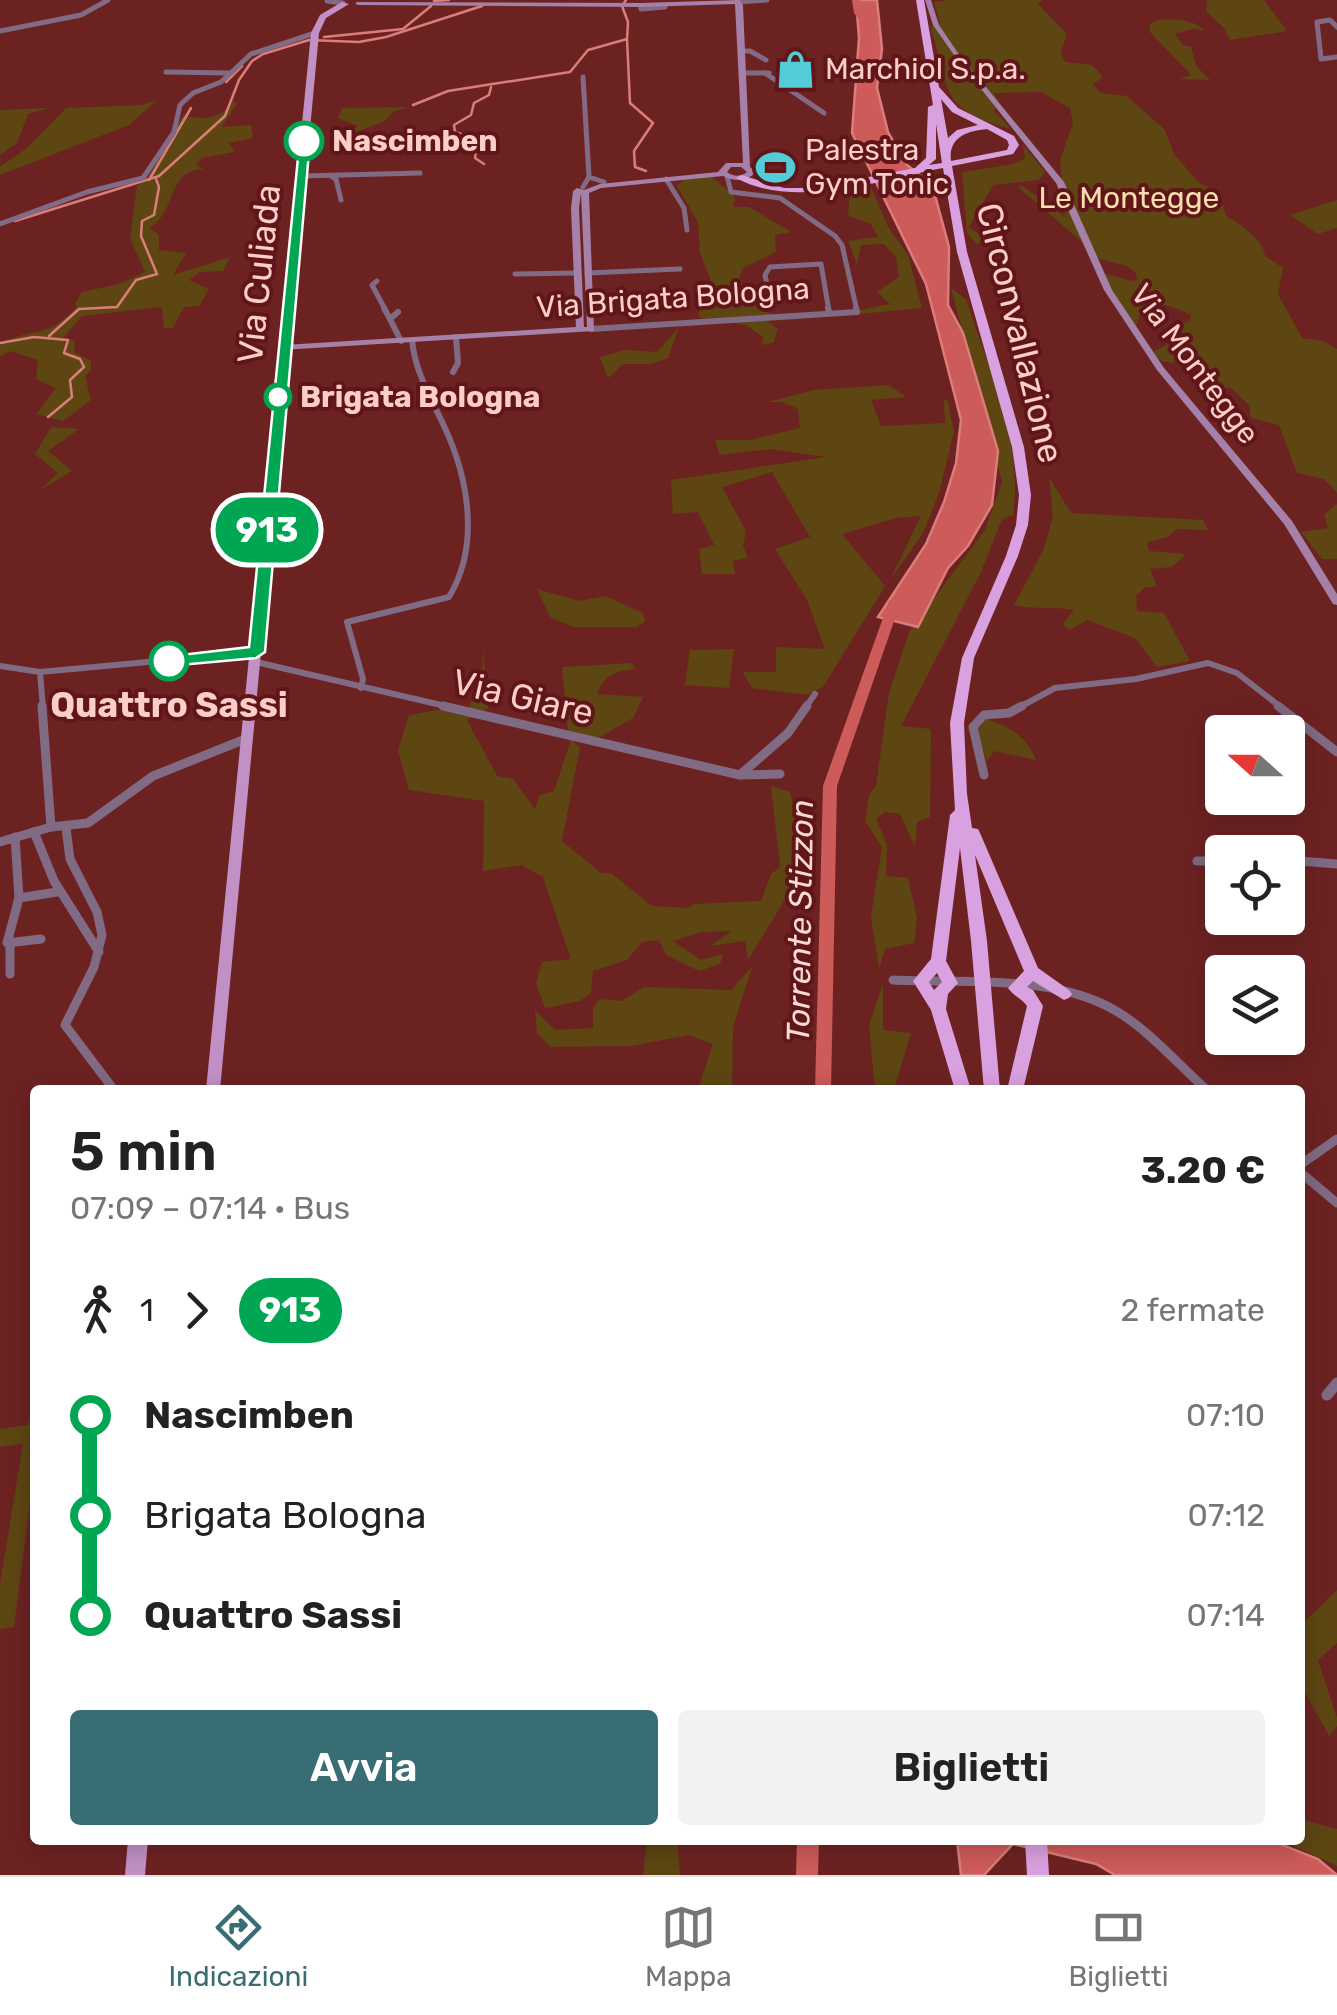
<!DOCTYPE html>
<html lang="it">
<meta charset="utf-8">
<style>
:root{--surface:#fff;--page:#f2f2f2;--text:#222;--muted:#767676;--line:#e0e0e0;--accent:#386e73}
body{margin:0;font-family:Rubik,sans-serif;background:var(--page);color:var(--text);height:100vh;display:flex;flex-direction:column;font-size:38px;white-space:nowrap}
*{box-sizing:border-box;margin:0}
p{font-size:32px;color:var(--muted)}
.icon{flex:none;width:55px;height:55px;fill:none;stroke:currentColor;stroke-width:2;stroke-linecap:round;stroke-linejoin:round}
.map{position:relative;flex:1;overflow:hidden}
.panel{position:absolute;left:30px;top:1085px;width:1275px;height:760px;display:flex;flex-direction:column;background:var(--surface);border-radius:10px;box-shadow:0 5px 25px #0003}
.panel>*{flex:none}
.badge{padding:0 20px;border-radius:32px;font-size:35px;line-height:65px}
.needle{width:65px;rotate:291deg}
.controls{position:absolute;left:1205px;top:715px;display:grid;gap:20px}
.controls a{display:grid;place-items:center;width:100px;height:100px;border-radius:10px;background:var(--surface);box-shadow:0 5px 25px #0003;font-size:50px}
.map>.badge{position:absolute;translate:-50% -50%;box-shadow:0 0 0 5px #fff}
.legs{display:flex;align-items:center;gap:15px;height:110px;padding:0 40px;font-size:32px}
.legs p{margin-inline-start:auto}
.overview{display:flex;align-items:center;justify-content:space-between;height:170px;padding:0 40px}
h1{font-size:55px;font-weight:600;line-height:75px}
.action{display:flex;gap:20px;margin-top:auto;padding:20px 40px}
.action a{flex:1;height:115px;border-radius:10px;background:var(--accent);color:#fff;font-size:40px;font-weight:600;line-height:115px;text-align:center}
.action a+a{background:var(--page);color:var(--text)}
ul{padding:0 40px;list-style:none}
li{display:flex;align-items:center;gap:35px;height:100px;font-size:38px}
li i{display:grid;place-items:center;width:15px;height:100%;margin:0 12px;background:currentColor}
li i::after{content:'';width:25px;height:25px;margin:-12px;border:8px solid;border-radius:50%;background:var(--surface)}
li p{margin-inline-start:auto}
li:first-child i{background:linear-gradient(#0000 50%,currentColor 0)}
li:last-child i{background:linear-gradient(currentColor 50%,#0000 0)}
.tabs{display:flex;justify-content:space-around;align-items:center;height:140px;border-top:2px solid var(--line);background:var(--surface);font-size:28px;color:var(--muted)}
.tabs a{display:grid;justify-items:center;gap:5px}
.tabs .on{color:var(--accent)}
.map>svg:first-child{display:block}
</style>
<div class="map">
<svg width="1337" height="1875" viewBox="0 0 1337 1875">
<rect width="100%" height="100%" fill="#6d2222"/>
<g fill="#5d4612">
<path d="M949 0H1042L1038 4 1067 34 1061 52 1065 62 1092 65 1103 77 1093 84 1100 93 1127 96 1165 130 1174 154 1200 184 1216 190 1227 217C1241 223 1265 243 1265 256L1283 268 1278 294 1302 338 1323 341 1337 349V493L1324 479 1297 473 1279 425 1251 418 1249 405 1231 388 1201 389 1188 365C1175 359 1158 368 1154 351L1169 344 1171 328 1190 321 1191 315C1180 309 1148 296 1141 313 1138 318 1138 324 1134 329L1099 272 1132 281 1137 280 1136 273 1127 266 1092 257 1087 246 1019 188 1021 185 1065 217 1060 160 1073 123 1070 108 1041 92 994 93 1001 106 993 110 1011 129C935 108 952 90 930 27L940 23 934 2Z"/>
<path d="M1207 0H1264L1287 31 1230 40 1224 28 1206 11Z"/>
<path d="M1158 20C1174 19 1195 19 1204 31L1195 28 1175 34 1183 45 1191 47 1196 66 1210 80 1180 79 1191 75 1150 32V24Z"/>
<path d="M157 100 129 125 0 175V167L27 148 66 108 142 105Z"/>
<path d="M233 101 237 103 222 127 251 125 253 138 229 143 235 152 202 158 196 165 203 169C166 170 178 212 149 228L159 235V250L186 253 173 275 230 257 223 271 200 272 189 280 209 289 199 306 184 307 173 328H164L162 307 82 316 63 338 75 341 74 352 91 361V370L85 376 91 400 63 421 36 414 56 388 36 379 38 360 10 351 0 356V344C34 326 46 340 77 307L75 304 82 292 119 284 145 272 130 238 137 186 146 180 183 115C202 121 223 119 233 101Z"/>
<path d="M411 107 394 111 385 121 333 141 358 126 338 118 342 108Z"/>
<path d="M49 108 28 114 17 143 0 155V110Z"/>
<path d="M1023 145 1045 172 1039 180 993 185 969 227 987 240 977 244 967 233 962 172 1014 164 1025 158Z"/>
<path d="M711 176 735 197 733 207H749L791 232 775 235 776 252 743 268 739 278C757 315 765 314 804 319L767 321 778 329 773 343 761 345 763 337 746 325 698 317 701 305 716 293 700 253 698 222 677 186 685 179Z"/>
<path d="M870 185 888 227 908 255 922 308 828 317 890 304 877 292 899 277 896 257 884 244 861 245 857 264 848 241 878 237 870 223 848 216 850 189Z"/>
<path d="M1337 200V228L1318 234 1290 215Z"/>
<path d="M951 288 966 299C988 368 1024 442 1013 515L1002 519 981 572 901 726 931 729 930 817 917 822 915 847 900 814 885 812 876 819 887 844 886 876 908 878 917 918 914 943 885 949 879 969 871 917 882 847 865 821 869 795 876 786 889 693 909 632 985 530 1002 482Z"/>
<path d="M679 327 668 358 651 364H623L608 378 600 357 625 350 657 352Z"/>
<path d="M889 385 906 397 871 400 881 426 945 423 944 400 947 399 954 431 939 493 923 533 890 580 921 516 896 518 842 534 885 586 823 687 808 695 752 688 743 672H776V647L825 649 807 600 775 549 810 537 772 472 722 487 746 531 743 546 748 558 733 561 735 574H702L699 549 714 545 698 512 673 514 671 480 826 457 770 449 720 455 715 440H750L800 428 798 409 782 402H768L814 390Z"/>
<path d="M51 427 79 429 48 451 72 471 40 490 58 473 35 454Z"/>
<path d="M1049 477 1071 513 1203 520 1208 530 1176 529 1168 537 1147 542 1149 551 1186 554 1172 567 1150 569 1157 586 1144 588 1136 596 1137 611 1164 613 1190 661 1157 667 1135 638 1087 620 1070 630 1063 624 1074 610C1053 606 1035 610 1014 605L1044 549 1053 517Z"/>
<path d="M1337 504V559H1322L1301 532 1328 528 1324 515Z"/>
<path d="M537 589 579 601 605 596 643 613 645 621 637 627H573L550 617Z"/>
<path d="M483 648 488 708 467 720 497 776 513 779 535 809 540 795 554 791 571 740 580 747 562 841 601 873H611L652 906 688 908 694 904 761 901 771 874 780 867 771 786 790 792 803 844 787 896 748 960 745 941 710 946 732 931 702 932 673 941 701 960 723 954 720 964 699 971 666 955 659 940 642 942 627 960 593 971 591 993 580 1001 545 1008 536 983 542 962 571 959 543 877 521 865 483 871 484 801 409 790 398 750 409 715 438 710 464 716 482 682Z"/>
<path d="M734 649 729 688 685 685 690 650Z"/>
<path d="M632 663 635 669C616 671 604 675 597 694L643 697 633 718 596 739 568 732 562 667Z"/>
<path d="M987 719C1011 728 1026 735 1036 760L994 751 987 761 977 731Z"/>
<path d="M752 967 733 1027 732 1090H688L698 1089 713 1044 688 1035 631 1046 550 1047 537 1033 535 1010 555 1030 593 1028V1007L600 999 621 1001 644 987 731 990Z"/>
<path d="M883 983V1030L911 1033 894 1090H875L869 1026Z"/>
<path d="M35 1397V1463L14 1627 0 1629V1584L23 1444 0 1447V1429L28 1425Z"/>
<path d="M1337 1590V1643L1318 1660 1337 1718V1726L1329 1736 1300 1683V1626Z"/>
<path d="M1300 1819 1337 1829V1866L1281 1840H1300Z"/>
<path d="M647 1840H677L680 1875H643Z"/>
</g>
<g fill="#cd5b59" stroke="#db7d7b" stroke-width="2.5">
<path d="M856 0H877L882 49 877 88 888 132 907 165 930 183 936 199 949 247 948 305 963 333 998 451 992 505 968 546 948 568 918 627 878 617 926 544 944 502 956 463 961 420 926 284 852 133 859 38Z"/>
<path d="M957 1840H1270L1318 1859 1337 1875H1115L1096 1864 1013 1844 984 1875H961Z"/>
</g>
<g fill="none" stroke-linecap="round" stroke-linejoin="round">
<g stroke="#db7d7b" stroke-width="2.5">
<path d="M434 1 449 0"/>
<path d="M324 37 403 29 431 6"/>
<path d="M627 39 630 103 653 123 634 151 635 167 646 171"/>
<path d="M226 82 242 66"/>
<path d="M413 105 448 91 570 72 588 50 627 39 628 22 622 6 626 0"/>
<path d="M484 164 475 158 476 150 464 135 455 132 454 125 471 115 474 103 489 95 491 87"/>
<path d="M149 180 191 108"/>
<path d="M15 221 159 176 225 116 239 80 252 61 263 54 309 40 359 42 386 37 482 6"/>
<path d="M49 336 79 309 117 307 136 280 157 274 141 236 142 221 154 215 159 187 156 179"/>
<path d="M0 343 34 337 68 340 64 353 80 359 84 367 70 380 72 397 48 417"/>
</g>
<g fill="#cd5b59" fill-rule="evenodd">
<path d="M852 0H860L862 13 870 23 869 25H863L854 13Z"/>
<path d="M895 597 901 601 837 786 831 1090H815L823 786 889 601Z"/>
<path d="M797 1840H819L818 1875H796Z"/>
</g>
<g stroke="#816a83" stroke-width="5">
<path d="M327 1 343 3"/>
<path d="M736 2 767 0"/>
<path d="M641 7H665L641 9Z"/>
<path d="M1337 27 1330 20 1317 22 1321 59 1337 57"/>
<path d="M0 31 81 15 108 0"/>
<path d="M741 51H750L766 60"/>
<path d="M166 72 230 73"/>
<path d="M742 73H769"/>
<path d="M765 73 824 113"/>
<path d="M583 77 589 177"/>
<path d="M302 176 420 173"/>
<path d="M331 176 336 179 341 200"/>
<path d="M727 176 731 192 780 198 835 236 842 245 857 311"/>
<path d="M666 179 684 208 687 230"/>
<path d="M583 187 589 177 604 182"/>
<path d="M0 224 87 192 143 178 174 132 180 105 193 93 221 82 251 54 315 33"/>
<path d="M587 273 680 269"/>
<path d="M515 274 578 273"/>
<path d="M377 281 372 285 386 311"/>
<path d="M769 295 765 275 770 267 821 264 829 311"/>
</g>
<g stroke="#816a83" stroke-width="6">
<path d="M384 308 390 319"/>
<path d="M828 308 829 313"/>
<path d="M398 312 390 319 401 341"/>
<path d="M591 329 857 312 856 308"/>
<path d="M453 372 458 363 456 337"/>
<path d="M256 662 454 708"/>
<path d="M0 666 40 672 256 652"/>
<path d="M40 672 43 708"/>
<path d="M361 688 363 679 347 622 449 597C480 546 469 479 444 426 431 398 415 372 412 340"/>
<path d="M805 708 815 694"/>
<path d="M1018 708 1055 688 1136 679 1208 663 1237 673 1282 708"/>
</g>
<g stroke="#816a83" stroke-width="9">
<path d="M42 706 51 827"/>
<path d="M443 706 740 775 780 774"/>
<path d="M1278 706 1337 752"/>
<path d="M740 775 788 733 807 706"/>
<path d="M984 775 973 727 984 715 1009 713 1022 706"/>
<path d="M66 828 70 859 97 912 102 935 94 967 65 1025 114 1090"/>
<path d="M34 832 54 881 99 952"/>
<path d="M15 837 19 898 57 892"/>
<path d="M0 842 51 827 88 823 153 776 248 738"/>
<path d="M1288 860 1337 864"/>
<path d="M1197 861H1222"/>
<path d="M19 898 7 943 41 939"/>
<path d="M10 944V974"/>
<path d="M893 980C960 983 1045 975 1107 1006 1145 1025 1175 1062 1207 1090"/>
<path d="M1300 1165 1337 1139"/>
<path d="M1300 1172 1337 1203"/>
</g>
<path stroke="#816a83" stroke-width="11" d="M1327 1395 1337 1383"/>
<g fill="#a580a9" fill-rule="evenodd">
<path d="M739 0 743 5 750 167 756 172C746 182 735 182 723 176L601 188 589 193 594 331 281 350 280 348 284 345 576 327 571 208 573 191 577 188 584 190 600 184 718 172 726 163H743L735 4 641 7 358 5 356 4V2L641 3ZM731 167H741L747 172C740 177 734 177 727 172ZM581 193 587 327H584L579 208Z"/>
<path d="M925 0H931L939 25 958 53 1064 182 1112 290 1164 368 1292 521 1337 594V605L1333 604 1284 524 1157 370 1104 290 1056 183 954 55 933 25Z"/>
</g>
<g fill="#c191c6" fill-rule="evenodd">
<path d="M342 2 349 4 326 18 319 33 220 1090H206L311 33 320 15Z"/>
<path d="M128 1840H148L145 1875H125Z"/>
</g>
<g fill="#daa1e0" fill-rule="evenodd">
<path d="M916 0H924L939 87 958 108 1014 136 1019 145 1013 154 952 166 967 252 1024 447 1031 495 1028 525 1018 556 974 658 964 723 967 794 972 828 978 829 980 833 1038 968 1069 990 1072 994 1069 998 1064 1000 1033 981 1027 987 1033 990 1043 1006 1023 1090H1007L1027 1006C1022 998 1013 996 1008 988L1024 971 975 855 987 941 1000 1090H984L971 941 960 848 946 961 958 983 948 994 946 1009 971 1090H955L931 1010 913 981 931 959 950 815 955 810 950 723 962 658 1006 556 1016 525 1019 495 1012 447 957 252 943 168C880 180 795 210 736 178L741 175 784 188H812L915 168 926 158 928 107 933 105ZM941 99 952 112 978 125 957 130 948 138ZM936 124 942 163 929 165 936 159ZM987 129 1007 140 1009 145 1007 150 951 161C948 137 967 131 987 129ZM937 973 942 982 934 990 929 982Z"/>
<path d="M1025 1840H1047L1049 1875H1027Z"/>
</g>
</g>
<path fill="#00a651" stroke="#fff" stroke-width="2.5" d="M300 138 310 141 265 652 256 658 169 666 163 664V657L249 647Z"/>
<defs>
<symbol id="shop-bare" viewBox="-9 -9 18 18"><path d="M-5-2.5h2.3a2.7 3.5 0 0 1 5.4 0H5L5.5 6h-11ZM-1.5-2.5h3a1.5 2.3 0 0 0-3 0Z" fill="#52ccd6" stroke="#601518" stroke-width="2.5" paint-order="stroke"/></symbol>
<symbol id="stadium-bare" viewBox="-9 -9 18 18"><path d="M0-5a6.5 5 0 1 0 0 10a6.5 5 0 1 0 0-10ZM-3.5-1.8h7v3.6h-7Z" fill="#52ccd6" stroke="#601518" stroke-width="2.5" paint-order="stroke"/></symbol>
</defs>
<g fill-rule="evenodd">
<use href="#shop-bare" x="768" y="42" width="55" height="55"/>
<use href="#stadium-bare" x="748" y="140" width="55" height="55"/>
</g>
<g fill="#fff" stroke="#00a651" stroke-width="5">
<circle cx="304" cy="141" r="18"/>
<circle cx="278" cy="397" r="12"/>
<circle cx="169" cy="661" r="18"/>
</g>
<g text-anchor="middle" stroke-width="8" stroke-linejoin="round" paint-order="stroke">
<g font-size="30" fill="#fccdc9" stroke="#601518" text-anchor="start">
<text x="825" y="79">Marchiol S.p.a.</text>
<text x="805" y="160">Palestra<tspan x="805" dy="34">Gym Tonic</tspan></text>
</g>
<g font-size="30" font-weight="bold" fill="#fccdc9" stroke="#601518" text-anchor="start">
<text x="332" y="151">Nascimben</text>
<text x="300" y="407">Brigata Bologna</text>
</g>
<g font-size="30" fill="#f8dead" stroke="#601518">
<text x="1129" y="208">Le Montegge</text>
</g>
<g font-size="30" fill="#fccdc9" stroke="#601518">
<text transform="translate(673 298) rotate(-4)" y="10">Via Brigata Bologna</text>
<text transform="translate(1195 364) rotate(53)" y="10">Via Montegge</text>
</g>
<g font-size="32" font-style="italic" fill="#f8d9d6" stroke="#601518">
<text transform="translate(800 921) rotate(-89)" y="11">Torrente Stizzon</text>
</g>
<g font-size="35" fill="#fccdc9" stroke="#601518">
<text transform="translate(259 274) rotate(-84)" y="12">Via Culiada</text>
<text transform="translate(1020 333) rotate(76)" y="12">Circonvallazione</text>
<text transform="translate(523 697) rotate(13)" y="12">Via Giare</text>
</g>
<g font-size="35" font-weight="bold" fill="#fccdc9" stroke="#601518">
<text x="169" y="717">Quattro Sassi</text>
</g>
</g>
</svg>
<div class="controls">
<a><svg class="needle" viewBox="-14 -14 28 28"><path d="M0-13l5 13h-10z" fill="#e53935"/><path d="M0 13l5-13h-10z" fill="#767676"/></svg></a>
<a><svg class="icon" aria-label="locate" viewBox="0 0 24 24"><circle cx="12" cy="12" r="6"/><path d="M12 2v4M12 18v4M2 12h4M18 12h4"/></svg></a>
<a><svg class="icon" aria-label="layers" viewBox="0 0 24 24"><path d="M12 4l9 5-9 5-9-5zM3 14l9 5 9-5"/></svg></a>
</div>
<b class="badge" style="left:267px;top:530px;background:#00a651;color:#fff">913</b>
<section class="panel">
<div class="overview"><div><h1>5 min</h1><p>07:09 – 07:14 · Bus</p></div><b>3.20 €</b></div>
<div class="legs"><svg class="icon" aria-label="walk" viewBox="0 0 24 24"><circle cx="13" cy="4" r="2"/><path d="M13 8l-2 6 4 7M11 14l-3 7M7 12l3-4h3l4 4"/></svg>1<svg class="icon" aria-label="forward" viewBox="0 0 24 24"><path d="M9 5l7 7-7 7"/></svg><b class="badge" style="background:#00a651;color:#fff">913</b><p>2 fermate</p></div>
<ul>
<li><i style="color:#00a651"></i><b>Nascimben</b><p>07:10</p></li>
<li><i style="color:#00a651"></i><span>Brigata Bologna</span><p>07:12</p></li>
<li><i style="color:#00a651"></i><b>Quattro Sassi</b><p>07:14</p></li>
</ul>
<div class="action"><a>Avvia</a><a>Biglietti</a></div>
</section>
</div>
<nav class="tabs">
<a class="on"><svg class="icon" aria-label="directions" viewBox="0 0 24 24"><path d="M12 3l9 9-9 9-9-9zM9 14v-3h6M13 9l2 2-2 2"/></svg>Indicazioni</a>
<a><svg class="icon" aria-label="map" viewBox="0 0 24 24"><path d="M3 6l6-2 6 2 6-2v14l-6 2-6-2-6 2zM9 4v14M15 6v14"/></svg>Mappa</a>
<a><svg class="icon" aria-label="tickets" viewBox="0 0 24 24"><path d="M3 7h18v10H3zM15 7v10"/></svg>Biglietti</a>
</nav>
